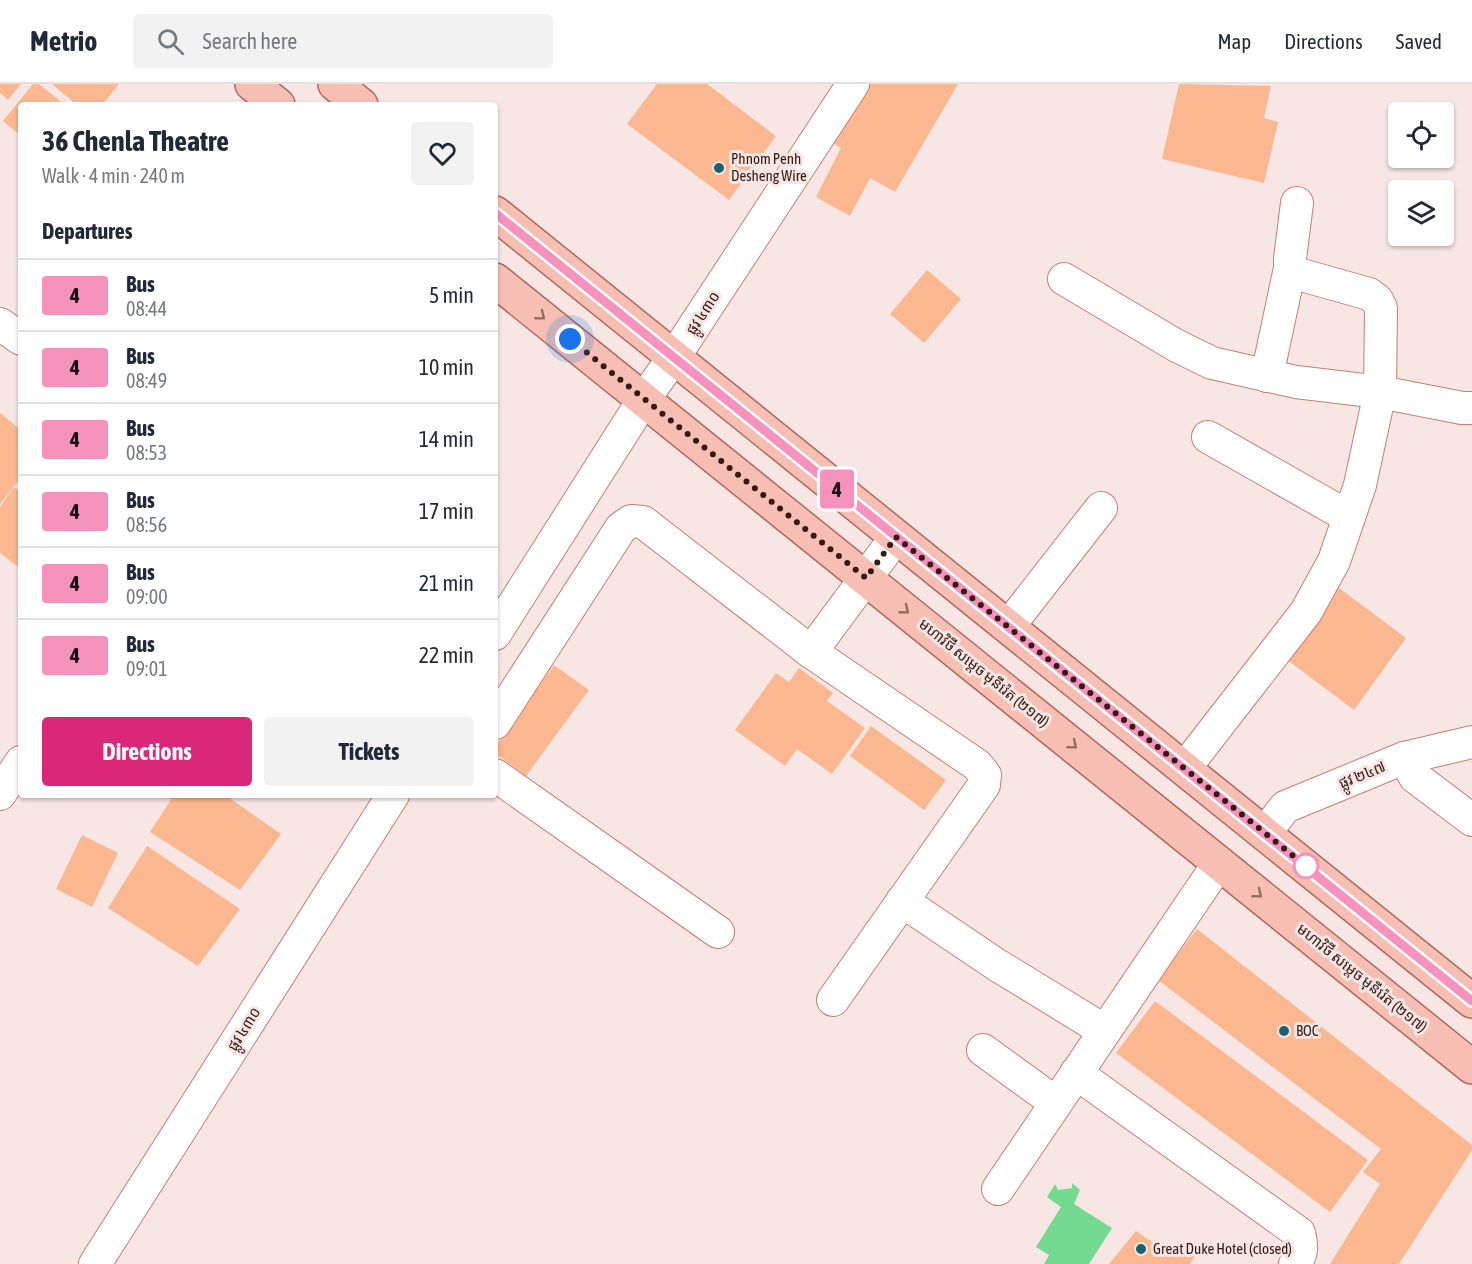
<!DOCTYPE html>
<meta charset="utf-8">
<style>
:root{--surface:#fff;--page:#f2f2f3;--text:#1f2937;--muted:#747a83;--line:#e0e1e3;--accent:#db2777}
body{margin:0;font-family:"Asap Condensed","Noto Sans Khmer",sans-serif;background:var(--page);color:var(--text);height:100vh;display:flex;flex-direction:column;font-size:22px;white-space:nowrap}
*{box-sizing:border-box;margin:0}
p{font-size:20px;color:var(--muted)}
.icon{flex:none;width:33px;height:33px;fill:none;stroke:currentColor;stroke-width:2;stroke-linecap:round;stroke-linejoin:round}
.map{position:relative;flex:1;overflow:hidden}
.drawer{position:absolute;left:18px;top:18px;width:480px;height:696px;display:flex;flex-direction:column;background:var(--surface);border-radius:6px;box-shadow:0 2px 4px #0004}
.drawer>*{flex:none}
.badge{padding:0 12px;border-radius:4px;font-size:21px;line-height:39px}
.buttons{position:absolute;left:1388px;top:18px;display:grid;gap:12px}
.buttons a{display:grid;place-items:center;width:66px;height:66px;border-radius:6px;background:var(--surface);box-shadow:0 2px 4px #0004;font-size:30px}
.you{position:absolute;width:30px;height:30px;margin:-15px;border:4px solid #fff;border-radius:50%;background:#1a73e8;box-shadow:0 0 0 9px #1a73e833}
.map>.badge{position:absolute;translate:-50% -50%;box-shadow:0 0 0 3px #fff}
h2{padding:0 24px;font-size:22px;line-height:54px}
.round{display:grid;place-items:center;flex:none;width:63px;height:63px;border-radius:6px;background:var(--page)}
.headline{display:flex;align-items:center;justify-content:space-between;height:102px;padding:0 24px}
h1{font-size:28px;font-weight:700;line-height:45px}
.button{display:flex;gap:12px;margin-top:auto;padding:12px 24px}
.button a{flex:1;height:69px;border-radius:6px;background:var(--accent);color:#fff;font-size:24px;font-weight:700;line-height:69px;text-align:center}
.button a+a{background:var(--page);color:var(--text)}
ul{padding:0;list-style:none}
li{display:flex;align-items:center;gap:18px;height:72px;padding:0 24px;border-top:2px solid var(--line)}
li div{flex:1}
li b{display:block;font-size:22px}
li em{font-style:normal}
li .badge{min-width:66px;font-weight:700;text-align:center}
header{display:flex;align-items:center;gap:36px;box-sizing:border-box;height:84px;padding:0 30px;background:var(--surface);border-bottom:2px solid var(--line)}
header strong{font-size:28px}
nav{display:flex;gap:33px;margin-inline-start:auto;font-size:21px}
.search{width:420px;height:54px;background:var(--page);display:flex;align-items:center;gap:15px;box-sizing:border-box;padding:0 21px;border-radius:6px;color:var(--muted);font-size:22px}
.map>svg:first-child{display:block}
</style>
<header>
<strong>Metrio</strong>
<div class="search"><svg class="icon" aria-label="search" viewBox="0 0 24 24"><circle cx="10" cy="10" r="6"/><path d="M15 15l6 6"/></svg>Search here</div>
<nav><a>Map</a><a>Directions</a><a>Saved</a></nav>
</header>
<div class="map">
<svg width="1472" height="1180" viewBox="0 0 1472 1180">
<rect width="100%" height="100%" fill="#f7e6e3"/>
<path fill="#74da92" d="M1072 1099 1080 1106 1074 1120 1112 1144 1089 1180H1044L1049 1171 1036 1163 1061 1123 1047 1113 1055 1100 1058 1106 1072 1104Z"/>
<g fill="#fbb890">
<path d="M0 0H21L8 16 0 9Z"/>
<path d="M33 0H39L65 21H21V52L3 37Z"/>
<path d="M52 0H119L102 21H77Z"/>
<path d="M657 0H707L776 52 729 116 627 40Z"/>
<path d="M862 0H958L895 108 870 94 850 132 816 113 841 64 828 56Z"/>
<path d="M1179 0 1271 2 1264 34 1278 38 1264 99 1162 75Z"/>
<path d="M927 186 961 215 924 259 890 230Z"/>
<path d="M0 329 21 346V394L0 420Z"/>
<path d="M14 403 21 408V485L0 469V423Z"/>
<path d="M1339 504 1406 554 1354 626 1286 575Z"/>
<path d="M554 581 589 606 526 692 495 669V663Z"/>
<path d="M799 584 833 609 827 617 865 644 832 690 797 665 785 682 735 646 776 589 789 598Z"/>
<path d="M871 642 946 696 924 726 850 672Z"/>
<path d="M174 711H225L281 750 240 806 150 748Z"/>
<path d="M82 751 118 769 92 823 56 805Z"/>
<path d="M147 762 240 825 198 882 108 824Z"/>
<path d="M1197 845 1472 1061V1066L1399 1180H1330L1380 1100 1363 1088 1381 1065 1158 896Z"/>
<path d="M1155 917 1368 1076 1330 1128 1116 969Z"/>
<path d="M1136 1147 1169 1170 1175 1159 1195 1172 1190 1180H1109Z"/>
</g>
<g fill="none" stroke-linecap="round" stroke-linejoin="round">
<defs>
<g id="minor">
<path d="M1064 195 1177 262 1212 279 1296 298 1380 308 1462 324H1472"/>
<path d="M0 240 21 255"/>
<path d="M1267 292 1290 184"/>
<path d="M1208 353 1349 433"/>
<path d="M1008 543 1101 424"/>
<path d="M495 550 644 315 674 273 853 0"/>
<path d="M495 639 621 444 631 437 643 438 811 568"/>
<path d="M1404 674 1415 693 1472 736"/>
<path d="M1184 685 1306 528 1334 477 1360 401 1380 308 1381 224 1377 216 1369 210 1298 190 1290 184V175L1297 119"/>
<path d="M495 691 718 848"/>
<path d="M0 710 21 678"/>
<path d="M1265 749 1285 723 1404 674 1472 658"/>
<path d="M902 817 997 881 1105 947"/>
<path d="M833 916 984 701 985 691 977 681 811 568 896 453"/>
<path d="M983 966 1056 1019"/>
<path d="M1076 989 1299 1149C1302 1162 1303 1169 1295 1180"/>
<path d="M998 1105 1219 779"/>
<path d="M95 1180 393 711"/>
</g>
<g id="major">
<path d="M252 0 278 21"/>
<path d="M335 0 361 21"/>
<path d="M495 129 1472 917"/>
<path d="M495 196 1472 983"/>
</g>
</defs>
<use href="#minor" stroke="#c87e70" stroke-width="34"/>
<use href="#major" stroke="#b0685a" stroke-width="36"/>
<use href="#minor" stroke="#fff" stroke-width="32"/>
<use href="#major" stroke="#f7beb3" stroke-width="33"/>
</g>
<defs><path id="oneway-chevron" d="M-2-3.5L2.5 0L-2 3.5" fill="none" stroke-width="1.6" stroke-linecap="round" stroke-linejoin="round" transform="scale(1.5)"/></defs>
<g stroke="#966c63">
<use href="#oneway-chevron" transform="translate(541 232) rotate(39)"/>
<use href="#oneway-chevron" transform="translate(905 526) rotate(39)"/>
<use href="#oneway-chevron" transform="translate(1073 661) rotate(39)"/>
<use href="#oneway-chevron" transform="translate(1258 810) rotate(39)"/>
</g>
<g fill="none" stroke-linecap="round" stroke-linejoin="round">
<defs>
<path id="line" d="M495 129 1472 917"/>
</defs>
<use href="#line" stroke="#fff" stroke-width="14"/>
<use href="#line" stroke="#f792bd" stroke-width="9"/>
<path stroke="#351913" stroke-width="6" stroke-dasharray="0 10.8" d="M570 255 866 494 896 453 1306 782"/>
</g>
<g fill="#196370" stroke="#f7e6e3" stroke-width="2">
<circle cx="719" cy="84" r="6"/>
<circle cx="1284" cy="947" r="6"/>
<circle cx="1141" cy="1165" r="6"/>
</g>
<circle fill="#fff" stroke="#f792bd" stroke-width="3" cx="1306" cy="782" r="12"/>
<g text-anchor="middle" stroke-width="6" stroke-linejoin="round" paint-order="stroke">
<g font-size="15" fill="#351913" stroke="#f7e6e3" text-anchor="start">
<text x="731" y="80">Phnom Penh<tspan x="731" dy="17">Desheng Wire</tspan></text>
<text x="1296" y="952">BOC</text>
<text x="1153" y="1170">Great Duke Hotel (closed)</text>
</g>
<g font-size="15" fill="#351913" stroke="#f7e6e3">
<text transform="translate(703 229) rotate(-57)" y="5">ផ្លូវ ៤៣០</text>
<text transform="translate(984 589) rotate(39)" y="5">មហាវិថី សម្តេច មុនីរ៉េត (២១៧)</text>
<text transform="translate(1362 691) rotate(-22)" y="5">ផ្លូវ ២៤៧</text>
<text transform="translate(1362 894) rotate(39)" y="5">មហាវិថី សម្តេច មុនីរ៉េត (២១៧)</text>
<text transform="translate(244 945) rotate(-58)" y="5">ផ្លូវ ៤៣០</text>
</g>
</g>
</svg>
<div class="buttons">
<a><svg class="icon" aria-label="locate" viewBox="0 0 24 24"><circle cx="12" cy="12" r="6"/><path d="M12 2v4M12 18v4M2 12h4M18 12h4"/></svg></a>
<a><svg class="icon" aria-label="layers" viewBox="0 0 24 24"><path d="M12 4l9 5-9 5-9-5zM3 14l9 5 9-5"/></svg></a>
</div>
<div class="you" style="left:570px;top:255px"></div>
<b class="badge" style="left:837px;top:405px;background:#f792bd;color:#111">4</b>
<section class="drawer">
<div class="headline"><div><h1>36 Chenla Theatre</h1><p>Walk · 4 min · 240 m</p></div><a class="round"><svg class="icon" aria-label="heart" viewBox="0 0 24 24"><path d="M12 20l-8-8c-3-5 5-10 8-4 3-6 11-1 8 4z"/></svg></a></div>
<h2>Departures</h2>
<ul>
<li><span class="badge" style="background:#f792bd;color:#111">4</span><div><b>Bus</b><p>08:44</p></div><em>5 min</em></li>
<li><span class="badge" style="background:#f792bd;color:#111">4</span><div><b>Bus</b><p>08:49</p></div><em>10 min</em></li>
<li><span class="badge" style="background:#f792bd;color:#111">4</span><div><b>Bus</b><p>08:53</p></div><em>14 min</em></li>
<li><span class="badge" style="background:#f792bd;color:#111">4</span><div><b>Bus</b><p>08:56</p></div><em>17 min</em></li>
<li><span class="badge" style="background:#f792bd;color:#111">4</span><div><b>Bus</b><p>09:00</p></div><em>21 min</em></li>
<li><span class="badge" style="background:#f792bd;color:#111">4</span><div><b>Bus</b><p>09:01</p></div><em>22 min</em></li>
</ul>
<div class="button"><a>Directions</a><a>Tickets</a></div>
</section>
</div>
